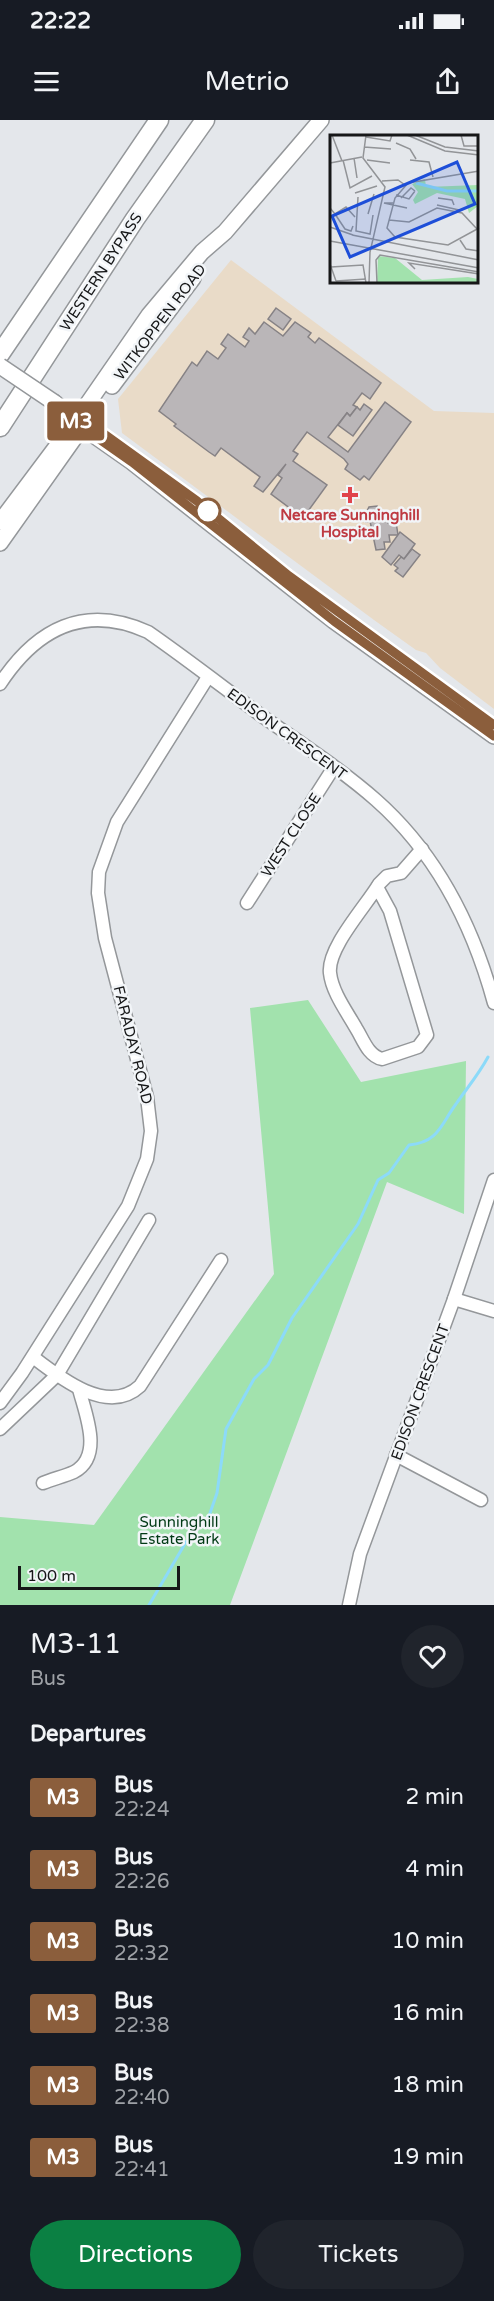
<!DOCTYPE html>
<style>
:root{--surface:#171b24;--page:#20242c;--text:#f1f3f6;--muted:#9ea1a6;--accent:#0b8043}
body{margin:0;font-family:"Varela Round",sans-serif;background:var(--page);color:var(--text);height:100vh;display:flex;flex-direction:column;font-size:22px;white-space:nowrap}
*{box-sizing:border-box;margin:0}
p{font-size:20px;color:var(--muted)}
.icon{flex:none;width:33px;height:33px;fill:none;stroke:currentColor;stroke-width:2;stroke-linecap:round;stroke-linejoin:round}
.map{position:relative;height:1485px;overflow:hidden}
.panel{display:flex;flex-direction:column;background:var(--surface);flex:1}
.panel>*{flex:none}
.badge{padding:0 12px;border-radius:4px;font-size:21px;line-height:39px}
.scale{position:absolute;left:18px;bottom:15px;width:162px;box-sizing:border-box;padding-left:6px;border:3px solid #161718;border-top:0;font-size:16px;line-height:21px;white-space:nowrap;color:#161718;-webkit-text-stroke:4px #f2f5f8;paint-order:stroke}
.map>.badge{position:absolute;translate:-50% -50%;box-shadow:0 0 0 3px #fff}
h2{padding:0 30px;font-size:22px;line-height:54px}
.round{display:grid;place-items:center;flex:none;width:63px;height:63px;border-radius:32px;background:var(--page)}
.summary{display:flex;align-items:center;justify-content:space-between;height:102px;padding:0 30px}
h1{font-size:28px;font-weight:600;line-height:45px}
.action{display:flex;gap:12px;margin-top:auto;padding:12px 30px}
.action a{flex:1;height:69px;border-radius:36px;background:var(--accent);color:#fff;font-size:24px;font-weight:600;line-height:69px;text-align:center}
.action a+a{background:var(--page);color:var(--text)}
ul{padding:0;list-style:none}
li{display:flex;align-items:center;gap:18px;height:72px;padding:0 30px}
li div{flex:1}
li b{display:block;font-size:22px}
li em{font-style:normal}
li .badge{min-width:66px;font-weight:700;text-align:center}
.status{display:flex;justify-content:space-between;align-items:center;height:42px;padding:0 30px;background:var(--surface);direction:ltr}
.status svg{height:16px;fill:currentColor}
header{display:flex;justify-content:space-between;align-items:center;height:78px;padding:0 30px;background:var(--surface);font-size:27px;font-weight:600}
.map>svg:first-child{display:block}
</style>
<div class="status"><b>22:22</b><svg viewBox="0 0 49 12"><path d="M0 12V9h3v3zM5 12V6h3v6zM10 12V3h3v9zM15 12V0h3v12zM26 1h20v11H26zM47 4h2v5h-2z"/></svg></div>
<header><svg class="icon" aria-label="menu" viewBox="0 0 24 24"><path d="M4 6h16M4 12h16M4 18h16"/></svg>Metrio<svg class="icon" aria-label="share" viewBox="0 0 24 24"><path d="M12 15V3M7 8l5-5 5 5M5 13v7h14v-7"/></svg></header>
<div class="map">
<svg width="494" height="1485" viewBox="0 0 494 1485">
<rect width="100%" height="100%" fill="#e4e7eb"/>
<path fill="#e9dbc8" d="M231 140 434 291 494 293V589L440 548 426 533 416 530 374 500 122 313 118 279Z"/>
<path fill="#a2e2ad" d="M308 880 361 962 466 941 464 1094 387 1062 230 1485H0V1397L94 1405 274 1154 250 888Z"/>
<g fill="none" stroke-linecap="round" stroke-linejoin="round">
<path stroke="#8cdaf9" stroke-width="3" d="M149 1485 186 1422 209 1396 217 1373 226 1309 254 1259 268 1245 292 1198 358 1104 378 1060 389 1053 409 1025C439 1022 441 1004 456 984 467 968 479 954 488 937"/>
</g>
<g fill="#bab6b8" stroke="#868285" stroke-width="1.5">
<path d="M276 188 291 199 283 210 268 199Z"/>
<path d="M264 202 283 216 295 202 311 213 308 217 315 223 319 218 381 263 370 279 362 273 353 285 357 287 350 296 347 293 328 317 348 332 385 282 411 302 369 360 364 356 360 360 345 349 348 344 344 339 307 312 293 331 298 334 293 341 327 365 303 398 271 374 282 358 278 355 286 344 263 372 254 366 260 357 221 328 215 336 209 332 174 306 176 304 159 291 192 242 197 246 207 231 218 239 226 228 221 224 228 214 245 227 249 221 243 217 249 208 255 214Z"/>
<path d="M364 284 372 290 353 316 338 305 347 293 350 296 357 287 360 290Z"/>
<path d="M377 386V392L387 391 388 403 396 402 398 415H389L390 422H384L385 429 376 430 370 401 366 402 365 395 369 387Z"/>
<path d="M400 412 415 424 404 439 399 435 391 445 382 437Z"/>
<path d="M412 429 420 435 403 457 395 451 398 448 394 445 401 437 404 439Z"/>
</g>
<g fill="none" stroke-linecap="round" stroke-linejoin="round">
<defs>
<g id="minor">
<path d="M0 564C36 509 84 483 148 512 187 539 224 568 262 596 300 623 341 649 376 680 436 733 473 806 494 883"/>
<path d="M377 767 390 791 427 915 418 927 382 939C368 936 363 919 356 908 347 892 332 872 330 853 327 828 366 786 379 764L387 756 401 753 422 729"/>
<path d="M247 783 334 647"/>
<path d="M454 1179 494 1191"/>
<path d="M33 1237C60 1258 108 1296 140 1266L221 1140"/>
<path d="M0 1283 22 1253 128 1086 147 1039 151 1011 147 977 105 818 98 773 99 752 117 702 208 557"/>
<path d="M0 1309 57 1255 149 1100"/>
<path d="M396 1335 481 1380"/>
<path d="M43 1363C53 1359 65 1356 74 1352 104 1336 85 1293 79 1269"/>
<path d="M349 1485 360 1434 454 1179 494 1060"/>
</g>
<g id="major">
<path d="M112 266 193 158"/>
<path d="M55 283 75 302 132 342 334 501 494 616"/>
<path d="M0 402 75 302 149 195 202 132 225 112 321 0"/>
<path d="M0 423 75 317"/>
</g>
<g id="highway">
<path d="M0 234 159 0"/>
<path d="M0 307 135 99 205 0"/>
</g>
</defs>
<use href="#minor" stroke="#94979a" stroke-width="15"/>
<use href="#major" stroke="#94979a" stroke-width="18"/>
<use href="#highway" stroke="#94979a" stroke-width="21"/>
<use href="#minor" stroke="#fff" stroke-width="12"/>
<use href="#major" stroke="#fff" stroke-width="15"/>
<use href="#highway" stroke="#fff" stroke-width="18"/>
<defs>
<path id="major-bridge" d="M0 246 55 283"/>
</defs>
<use href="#major-bridge" stroke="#94979a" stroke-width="18" stroke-linecap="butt"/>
<use href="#major-bridge" stroke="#fff" stroke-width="15"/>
</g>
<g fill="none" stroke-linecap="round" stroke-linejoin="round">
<defs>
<path id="line" d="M494 605 289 456 197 381 79 296 75 302 132 342 334 501 494 616"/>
</defs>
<use href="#line" stroke="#fff" stroke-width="14"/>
<use href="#line" stroke="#8b5e3c" stroke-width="9"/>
</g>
<path fill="#e0444e" stroke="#f2f5f8" stroke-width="2" d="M347 366h6v6h6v6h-6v6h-6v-6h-6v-6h6z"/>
<circle fill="#fff" stroke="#8b5e3c" stroke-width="3" cx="208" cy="391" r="12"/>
<g text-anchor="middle" stroke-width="5" stroke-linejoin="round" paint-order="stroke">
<g font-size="15" fill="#161718" stroke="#f2f5f8">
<text transform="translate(101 152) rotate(-57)" y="5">WESTERN BYPASS</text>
<text transform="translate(160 202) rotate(-53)" y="5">WITKOPPEN ROAD</text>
<text transform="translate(287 614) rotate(36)" y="5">EDISON CRESCENT</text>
<text transform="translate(291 715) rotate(-57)" y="5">WEST CLOSE</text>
<text transform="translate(133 925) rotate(76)" y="5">FARADAY ROAD</text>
<text transform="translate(420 1272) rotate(-70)" y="5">EDISON CRESCENT</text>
</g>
<g font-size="15" font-weight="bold" fill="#be3a42" stroke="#f2f5f8">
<text x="350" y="400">Netcare Sunninghill<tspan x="350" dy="17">Hospital</tspan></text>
</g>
<g font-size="15" fill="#013a15" stroke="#f2f5f8">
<text x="179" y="1407">Sunninghill<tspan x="179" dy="17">Estate Park</tspan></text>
</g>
</g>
<g transform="translate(330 15)">
<rect width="148" height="148" fill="#e4e7eb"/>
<path d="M95 44 96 52 148 50V71L139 78 135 64 107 58 85 69 83 65 88 57 82 49ZM48 121 65 123 92 145 138 142 148 144V148H47Z" fill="#a2e2ad"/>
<path fill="none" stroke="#8cdaf9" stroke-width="3" d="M86 48 117 56H149"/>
<path fill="none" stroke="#929497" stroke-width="1.5" d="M2 0 12 26M36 0 33 23 55 52 40 117 39 148M77 0 115 16 149 20M85 0 115 12 149 16M131 0 134 11H149M36 2 60 6 62 0M66 8 80 14 86 24M34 12 61 14M24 23 27 43M13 25 20 53 42 41M37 25 60 28M80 25 99 27 103 42M0 28 32 22M149 36 78 48 65 63 57 93 65 102 118 110 149 93M52 46 68 45 75 50M25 58 47 51M66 60 79 64 85 56M28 62 26 96 40 99 43 80M71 63 81 53 85 56M108 63 122 65 124 70M63 68H54L77 73M107 70 129 75M0 73 5 79 16 72 25 82M5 79 15 94 21 96 23 91M38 79 44 59M59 85 79 87 107 73 132 78 147 94M0 92 23 100M22 100 149 125M130 105 136 114 149 116M0 106 149 133M0 129 6 146M1 132 33 130 36 148M85 134 79 128 149 139M6 146 36 144M47 148 46 125 50 120 149 137"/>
<path fill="#1d4ed8" fill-opacity="0.15" stroke="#1d4ed8" stroke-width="3" d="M127 27 145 69 20 122 2 81Z"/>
<rect width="148" height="148" fill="none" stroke="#161718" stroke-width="3"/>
</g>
</svg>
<div class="scale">100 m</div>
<b class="badge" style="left:76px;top:301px;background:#8b5e3c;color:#fff">M3</b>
</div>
<section class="panel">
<div class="summary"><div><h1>M3-11</h1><p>Bus</p></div><a class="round"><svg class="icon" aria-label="heart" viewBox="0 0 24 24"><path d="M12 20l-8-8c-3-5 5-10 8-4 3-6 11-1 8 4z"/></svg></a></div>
<h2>Departures</h2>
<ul>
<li><span class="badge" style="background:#8b5e3c;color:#fff">M3</span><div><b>Bus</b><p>22:24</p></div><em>2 min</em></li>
<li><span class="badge" style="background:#8b5e3c;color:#fff">M3</span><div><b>Bus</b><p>22:26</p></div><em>4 min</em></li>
<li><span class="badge" style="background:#8b5e3c;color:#fff">M3</span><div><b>Bus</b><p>22:32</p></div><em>10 min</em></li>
<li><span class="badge" style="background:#8b5e3c;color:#fff">M3</span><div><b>Bus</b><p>22:38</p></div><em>16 min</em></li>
<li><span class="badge" style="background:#8b5e3c;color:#fff">M3</span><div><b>Bus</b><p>22:40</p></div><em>18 min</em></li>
<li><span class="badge" style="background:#8b5e3c;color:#fff">M3</span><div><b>Bus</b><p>22:41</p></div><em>19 min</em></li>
</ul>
<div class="action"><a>Directions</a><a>Tickets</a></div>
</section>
